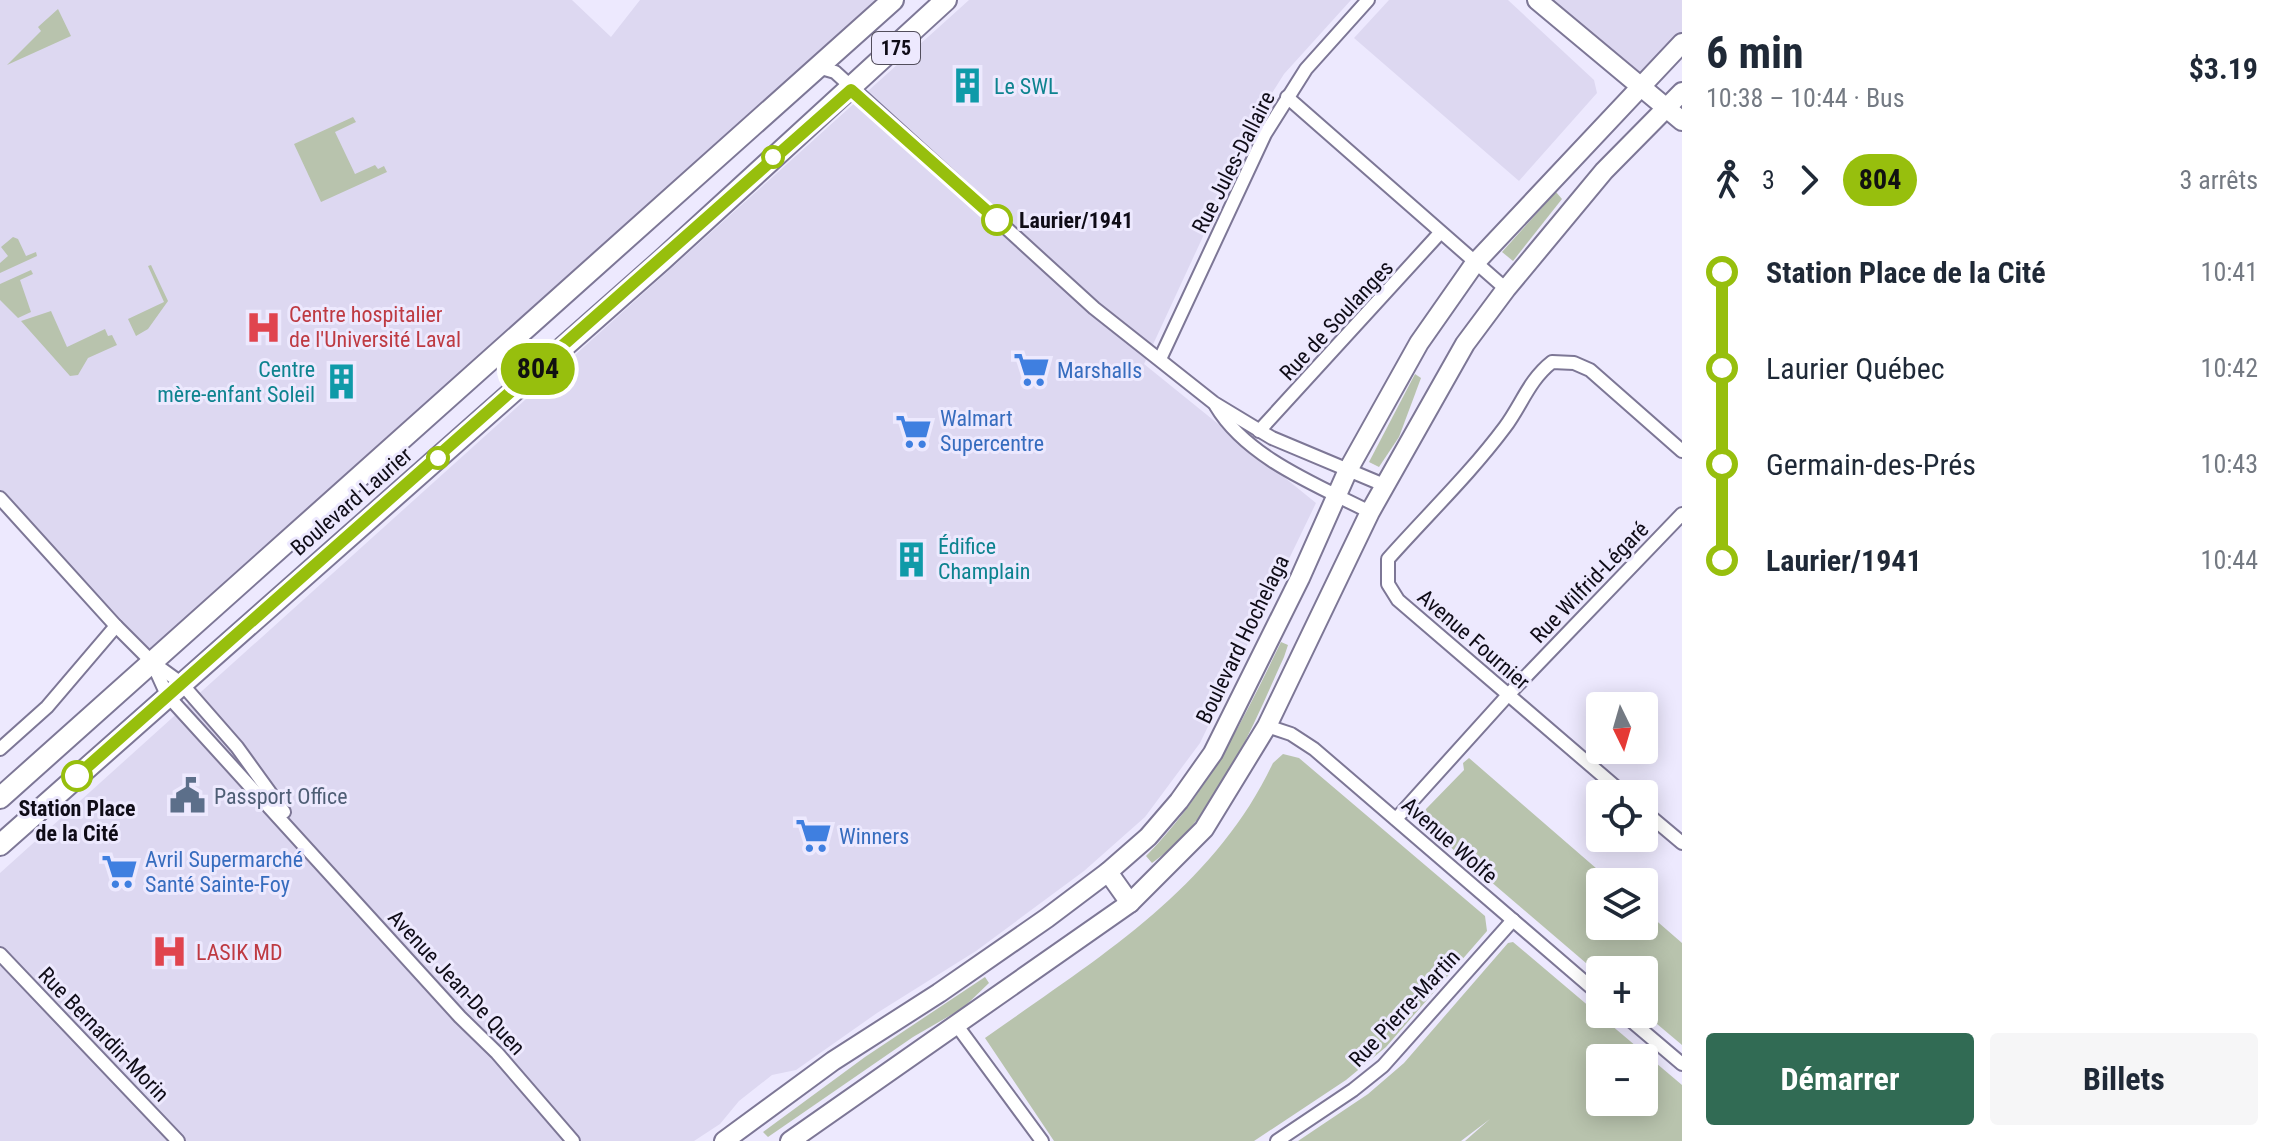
<!DOCTYPE html>
<html lang="fr">
<meta charset="utf-8">
<style>
:root{--surface:#fff;--page:#f6f6f7;--text:#1f2937;--muted:#747a83;--accent:#316b54}
body{margin:0;font-family:"Roboto Condensed",sans-serif;background:var(--page);color:var(--text);height:100vh;display:flex;flex-direction:column;font-size:30px;white-space:nowrap}
*{box-sizing:border-box;margin:0}
p{font-size:26px;color:var(--muted)}
.icon{flex:none;width:44px;height:44px;fill:none;stroke:currentColor;stroke-width:2;stroke-linecap:round;stroke-linejoin:round}
.map{position:relative;flex:1;overflow:hidden}
.side{display:flex;flex-direction:column;background:var(--surface);width:600px}
.side>*{flex:none}
.badge{padding:0 16px;border-radius:26px;font-size:28px;line-height:52px}
.needle{width:52px;rotate:175deg}
.fabs{position:absolute;left:1586px;top:692px;display:grid;gap:16px}
.fabs a{display:grid;place-items:center;width:72px;height:72px;border-radius:8px;background:var(--surface);box-shadow:0 4px 20px #0003;font-size:40px}
.map>.badge{position:absolute;translate:-50% -50%;box-shadow:0 0 0 4px #fff}
.legs{display:flex;align-items:center;gap:12px;height:88px;padding:0 24px;font-size:26px}
.legs p{margin-inline-start:auto}
.overview{display:flex;align-items:center;justify-content:space-between;height:136px;padding:0 24px}
h1{font-size:44px;font-weight:700;line-height:60px}
.cta{display:flex;gap:16px;margin-top:auto;padding:16px 24px}
.cta a{flex:1;height:92px;border-radius:8px;background:var(--accent);color:#fff;font-size:32px;font-weight:700;line-height:92px;text-align:center}
.cta a+a{background:var(--page);color:var(--text)}
ul{padding:0 24px;list-style:none}
li{display:flex;align-items:center;gap:28px;height:96px;font-size:30px}
li i{display:grid;place-items:center;width:12px;height:100%;margin:0 10px;background:currentColor}
li i::after{content:'';width:20px;height:20px;margin:-10px;border:6px solid;border-radius:50%;background:var(--surface)}
li p{margin-inline-start:auto}
li:first-child i{background:linear-gradient(#0000 50%,currentColor 0)}
li:last-child i{background:linear-gradient(currentColor 50%,#0000 0)}
main{display:flex;flex:1;min-height:0}
.map>svg:first-child{display:block}
</style>
<main>
<div class="map">
<svg width="1682" height="1141" viewBox="0 0 1682 1141">
<rect width="100%" height="100%" fill="#ede9fe"/>
<g fill="#ddd8f1">
<path d="M0 0H572L611 37 640 0H893L152 662 0 498Z"/>
<path d="M969 0H1351L1284 74 1262 109 1144 364 1316 503 1200 743 1145 817 1084 871 976 951 877 1013 796 1070 772 1075 739 1101 720 1124 694 1141H0V873Z"/>
<path d="M1389 0H1508L1594 80 1597 93 1519 181 1354 38Z"/>
<path d="M1537 0H1682V42L1641 89Z"/>
</g>
<g fill="#b8c3ad" fill-rule="evenodd">
<path d="M58 9 71 36 7 65 41 31 38 27Z"/>
<path d="M353 117 356 122 335 132 355 174 375 165 378 169 384 166 387 172 321 202 294 144Z"/>
<path d="M1556 192 1562 199 1513 261 1502 252Z"/>
<path d="M13 237 18 239 26 256 36 252 37 256 0 273V263L8 256 1 247Z"/>
<path d="M151 265 168 301 148 329 136 336 128 319 164 302 148 266Z"/>
<path d="M31 270 33 274 20 280 31 312 18 318 0 300V284Z"/>
<path d="M51 311 67 347 105 329 108 336 112 335 117 345 88 358 78 375 70 376 21 321Z"/>
<path d="M1415 374 1421 378 1399 437 1379 467 1369 462Z"/>
<path d="M1281 642 1288 645 1284 657C1252 727 1217 818 1152 863L1146 856C1208 793 1243 720 1281 642Z"/>
<path d="M1283 754 1299 758 1485 916 1487 931 1386 1047 1346 1080 1254 1141H1054L985 1038C1095 960 1213 890 1273 763Z"/>
<path d="M1469 758 1612 882H1600V926H1644V910L1682 943V1045L1644 1013V970H1600V975L1427 827 1424 816 1426 809 1464 770 1463 763Z"/>
<path d="M1513 942 1682 1085V1141H1465L1490 1119 1461 1141H1298L1368 1094 1404 1063 1508 943ZM1600 1058H1644V1102H1600Z"/>
<path d="M985 977 989 983 963 1008 913 1037 768 1137 763 1132 865 1057Z"/>
</g>
<g fill="none" stroke-linecap="round" stroke-linejoin="round">
<defs>
<g id="street">
<path d="M818 67 835 72 1094 308 1214 403 1272 438 1384 485"/>
<path d="M1287 97 1506 289"/>
<path d="M1160 359 1265 134 1306 69 1368 0"/>
<path d="M1216 406C1247 458 1317 485 1370 512"/>
<path d="M1259 431 1439 234"/>
<path d="M0 498 116 626 152 662 181 683 237 747 284 812"/>
<path d="M152 662 167 695 460 1017 497 1053 573 1141"/>
<path d="M1267 726 1291 734 1314 749 1600 995"/>
<path d="M0 749 47 707 116 626"/>
<path d="M1624 794 1398 600 1388 584V559C1427 515 1470 474 1505 427 1522 404 1529 380 1552 362L1574 363 1590 370 1682 451"/>
<path d="M1644 811 1682 843"/>
<path d="M1396 819 1508 695 1682 514"/>
<path d="M0 954 178 1141"/>
<path d="M1623 1014 1682 1064"/>
<path d="M958 1027 1042 1141"/>
<path d="M1277 1141 1353 1090 1383 1066 1513 920"/>
</g>
<g id="secondary">
<path d="M1537 0 1682 121"/>
<path d="M1108 872 1130 903"/>
<path d="M724 1141 833 1061 939 993 1047 918 1108 872 1148 837 1179 801 1213 753 1300 578 1348 470 1419 343 1475 263 1682 43"/>
<path d="M790 1141 1130 903 1204 829 1267 726 1370 512 1465 344 1506 289 1604 171 1682 92"/>
</g>
<g id="primary">
<path d="M0 798 893 0"/>
<path d="M0 845 662 260 946 0"/>
</g>
</defs>
<use href="#street" stroke="#7d7796" stroke-width="16"/>
<use href="#secondary" stroke="#7d7796" stroke-width="22"/>
<use href="#primary" stroke="#7d7796" stroke-width="24"/>
<use href="#street" stroke="#fff" stroke-width="12"/>
<use href="#secondary" stroke="#fff" stroke-width="18"/>
<use href="#primary" stroke="#fff" stroke-width="20"/>
</g>
<g fill="none" stroke-linecap="round" stroke-linejoin="round">
<defs>
<path id="line-1" d="M77 776 851 90 997 220"/>
</defs>
<use href="#line-1" stroke="#fff" stroke-width="18"/>
<use href="#line-1" stroke="#97bf0d" stroke-width="12"/>
</g>
<defs>
<symbol id="building-bare" viewBox="-9 -9 18 18"><path d="M-4-6H4V6H1V3H-1V6H-4ZM-2.5-4.3h1.7v1.8h-1.7ZM.8-4.3h1.7v1.8H.8ZM-2.5-1h1.7V.8h-1.7ZM.8-1h1.7V.8H.8Z" fill="#0f9aa8" stroke="#ede9fe" stroke-width="2.5" paint-order="stroke"/></symbol>
<symbol id="hospital-bare" viewBox="-9 -9 18 18"><path d="M-5-5h3v3.5h4V-5h3V5h-3V1.5h-4V5h-3Z" fill="#e0444e" stroke="#ede9fe" stroke-width="2.5" paint-order="stroke"/></symbol>
<symbol id="supermarket-bare" viewBox="-9 -9 18 18"><path d="M-6-5.5h2.5l.6 2H6L4.5 2H-2.5L-4.4-4H-6ZM-1.5 3.2a1.3 1.3 0 1 0 .1 0ZM3 3.2a1.3 1.3 0 1 0 .1 0Z" fill="#3f7fe0" stroke="#ede9fe" stroke-width="2.5" paint-order="stroke"/></symbol>
<symbol id="civic-bare" viewBox="-9 -9 18 18"><path d="M-.6-6.5H3V-4.5H.6V-3L4-1V1h2V6H-6V1h2V-1L-.6-3ZM-1.2 2.5V6h2.4V2.5Z" fill="#5c6f8a" stroke="#ede9fe" stroke-width="2.5" paint-order="stroke"/></symbol>
</defs>
<g fill-rule="evenodd">
<use href="#building-bare" x="942" y="60" width="51" height="51"/>
<use href="#hospital-bare" x="238" y="302" width="51" height="51"/>
<use href="#supermarket-bare" x="1006" y="344" width="51" height="51"/>
<use href="#building-bare" x="316" y="356" width="51" height="51"/>
<use href="#supermarket-bare" x="888" y="406" width="51" height="51"/>
<use href="#building-bare" x="886" y="534" width="51" height="51"/>
<use href="#civic-bare" x="162" y="770" width="51" height="51"/>
<use href="#supermarket-bare" x="788" y="810" width="51" height="51"/>
<use href="#supermarket-bare" x="94" y="846" width="51" height="51"/>
<use href="#hospital-bare" x="144" y="926" width="51" height="51"/>
</g>
<g fill="#fff" stroke="#97bf0d" stroke-width="4">
<circle cx="773" cy="157" r="10"/>
<circle cx="997" cy="220" r="14"/>
<circle cx="438" cy="458" r="10"/>
<circle cx="77" cy="776" r="14"/>
</g>
<g text-anchor="middle" stroke-width="6" stroke-linejoin="round" paint-order="stroke">
<rect fill="#ede9fe" stroke="#524e5c" stroke-width="2" x="872" y="32" width="48" height="32" rx="6"/>
<g font-size="20" font-weight="bold" fill="#0f0c17">
<text x="896" y="55">175</text>
</g>
<g font-size="22" fill="#0d838f" stroke="#ede9fe" text-anchor="start">
<text x="994" y="94">Le SWL</text>
<text x="315" y="377" text-anchor="end">Centre<tspan x="315" dy="25">mère-enfant Soleil</tspan></text>
<text x="938" y="554">Édifice<tspan x="938" dy="25">Champlain</tspan></text>
</g>
<g font-size="22" fill="#0f0c17" stroke="#ede9fe">
<text transform="translate(1233 162) rotate(-63)" y="8">Rue Jules-Dallaire</text>
<text transform="translate(1336 320) rotate(-47)" y="8">Rue de Soulanges</text>
<text transform="translate(351 501) rotate(-41)" y="8">Boulevard Laurier</text>
<text transform="translate(1589 582) rotate(-46)" y="8">Rue Wilfrid-Légaré</text>
<text transform="translate(1242 639) rotate(-64)" y="8">Boulevard Hochelaga</text>
<text transform="translate(1474 639) rotate(41)" y="8">Avenue Fournier</text>
<text transform="translate(1450 840) rotate(41)" y="8">Avenue Wolfe</text>
<text transform="translate(457 982) rotate(47)" y="8">Avenue Jean-De Quen</text>
<text transform="translate(1404 1008) rotate(-47)" y="8">Rue Pierre-Martin</text>
<text transform="translate(104 1034) rotate(46)" y="8">Rue Bernardin-Morin</text>
</g>
<g font-size="22" font-weight="bold" fill="#0f0c17" stroke="#ede9fe" text-anchor="start">
<text x="1019" y="228">Laurier/1941</text>
<text x="77" y="816" text-anchor="middle">Station Place<tspan x="77" dy="25">de la Cité</tspan></text>
</g>
<g font-size="22" fill="#be3a42" stroke="#ede9fe" text-anchor="start">
<text x="289" y="322">Centre hospitalier<tspan x="289" dy="25">de l'Université Laval</tspan></text>
<text x="196" y="960">LASIK MD</text>
</g>
<g font-size="22" fill="#366cbe" stroke="#ede9fe" text-anchor="start">
<text x="1057" y="378">Marshalls</text>
<text x="940" y="426">Walmart<tspan x="940" dy="25">Supercentre</tspan></text>
<text x="839" y="844">Winners</text>
<text x="145" y="867">Avril Supermarché<tspan x="145" dy="25">Santé Sainte-Foy</tspan></text>
</g>
<g font-size="22" fill="#4e5e75" stroke="#ede9fe" text-anchor="start">
<text x="214" y="804">Passport Office</text>
</g>
</g>
</svg>
<div class="fabs">
<a><svg class="needle" viewBox="-14 -14 28 28"><path d="M0-13l5 13h-10z" fill="#e53935"/><path d="M0 13l5-13h-10z" fill="#747a83"/></svg></a>
<a><svg class="icon" aria-label="locate" viewBox="0 0 24 24"><circle cx="12" cy="12" r="6"/><path d="M12 2v4M12 18v4M2 12h4M18 12h4"/></svg></a>
<a><svg class="icon" aria-label="layers" viewBox="0 0 24 24"><path d="M12 4l9 5-9 5-9-5zM3 14l9 5 9-5"/></svg></a>
<a>+</a>
<a>−</a>
</div>
<b class="badge" style="left:538px;top:369px;background:#97bf0d;color:#111">804</b>
</div>
<section class="side">
<div class="overview"><div><h1>6 min</h1><p>10:38 – 10:44 · Bus</p></div><b>$3.19</b></div>
<div class="legs"><svg class="icon" aria-label="walk" viewBox="0 0 24 24"><circle cx="13" cy="4" r="2"/><path d="M13 8l-2 6 4 7M11 14l-3 7M7 12l3-4h3l4 4"/></svg>3<svg class="icon" aria-label="forward" viewBox="0 0 24 24"><path d="M9 5l7 7-7 7"/></svg><b class="badge" style="background:#97bf0d;color:#111">804</b><p>3 arrêts</p></div>
<ul>
<li><i style="color:#97bf0d"></i><b>Station Place de la Cité</b><p>10:41</p></li>
<li><i style="color:#97bf0d"></i><span>Laurier Québec</span><p>10:42</p></li>
<li><i style="color:#97bf0d"></i><span>Germain-des-Prés</span><p>10:43</p></li>
<li><i style="color:#97bf0d"></i><b>Laurier/1941</b><p>10:44</p></li>
</ul>
<div class="cta"><a>Démarrer</a><a>Billets</a></div>
</section>
</main>
